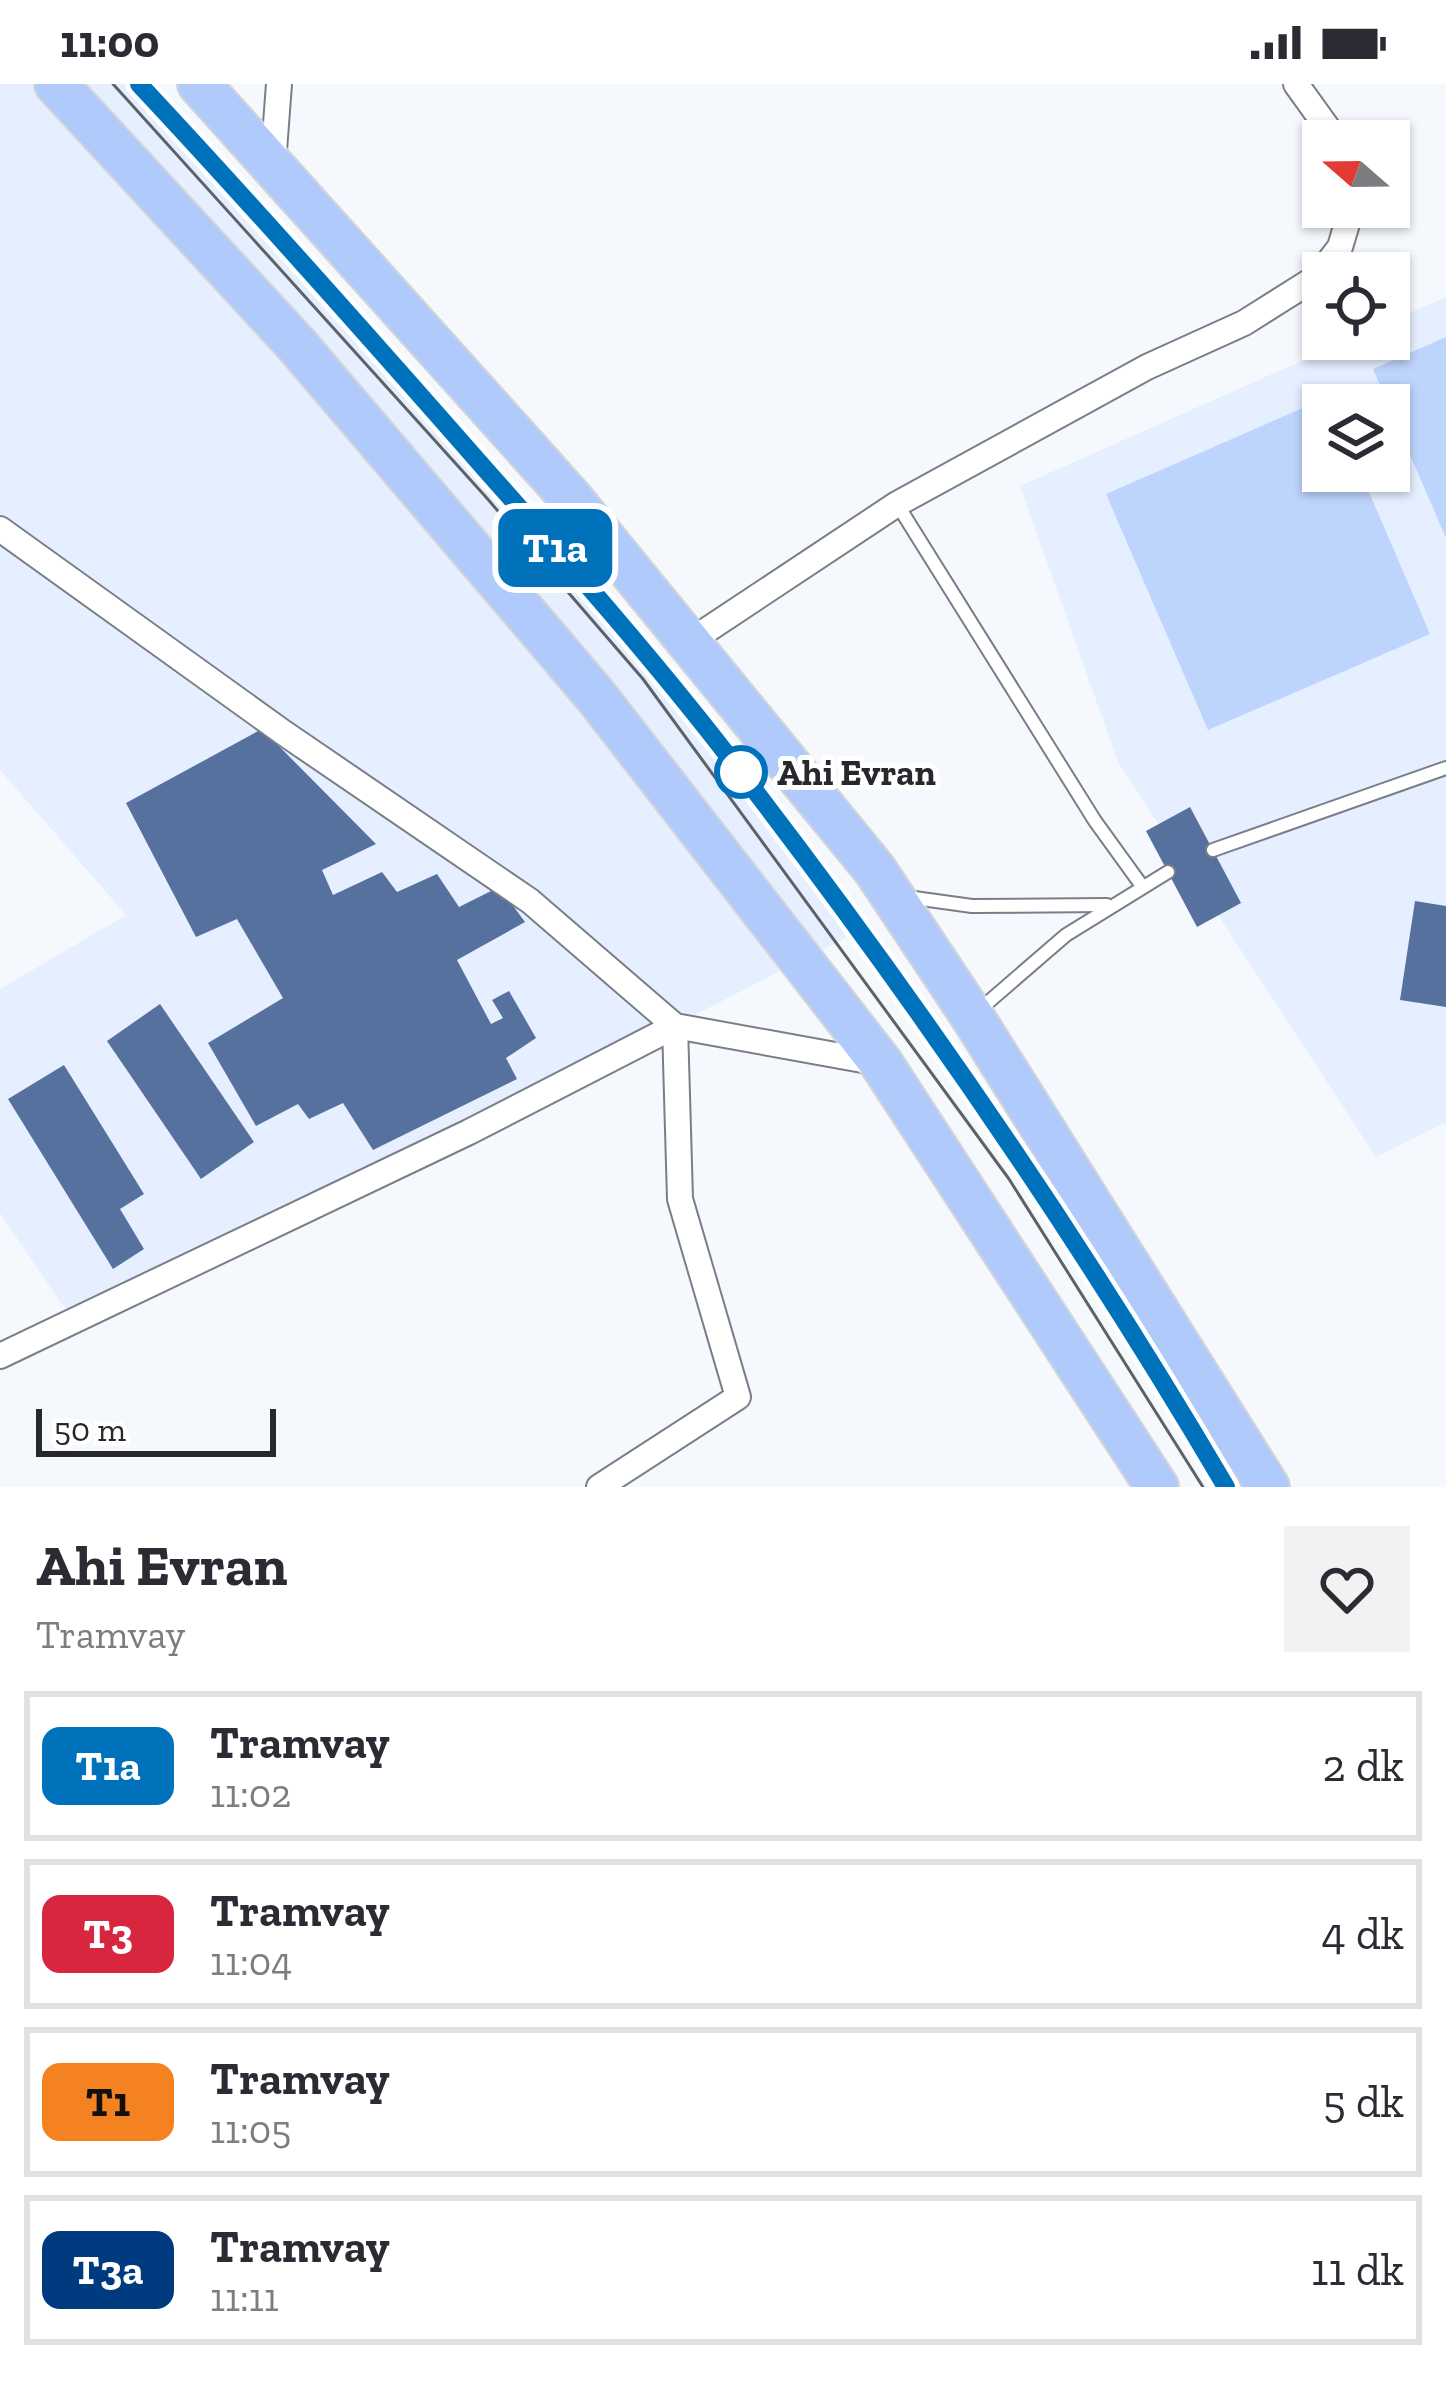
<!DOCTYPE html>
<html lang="tr">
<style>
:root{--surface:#fff;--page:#f2f2f3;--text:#2b2b33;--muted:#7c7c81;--line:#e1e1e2}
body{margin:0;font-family:"Zilla Slab",serif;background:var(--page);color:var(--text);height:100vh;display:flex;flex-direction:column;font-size:45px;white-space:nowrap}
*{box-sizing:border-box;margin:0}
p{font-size:39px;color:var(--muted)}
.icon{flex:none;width:66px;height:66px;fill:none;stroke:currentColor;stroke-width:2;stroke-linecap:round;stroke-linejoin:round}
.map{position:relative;height:1403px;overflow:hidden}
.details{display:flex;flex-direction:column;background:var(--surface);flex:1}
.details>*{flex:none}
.badge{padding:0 24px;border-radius:18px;font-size:42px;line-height:78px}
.needle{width:78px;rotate:290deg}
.tools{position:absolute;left:1302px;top:36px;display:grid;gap:24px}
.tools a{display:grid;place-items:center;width:108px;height:108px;border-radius:0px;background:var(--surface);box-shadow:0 3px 9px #0004;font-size:60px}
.scale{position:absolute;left:36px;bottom:30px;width:240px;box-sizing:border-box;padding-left:12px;border:6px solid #26282b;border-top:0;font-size:33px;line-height:42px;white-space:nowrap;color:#26282b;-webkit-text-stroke:9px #fff;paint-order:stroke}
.map>.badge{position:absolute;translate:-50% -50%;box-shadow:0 0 0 6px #fff}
.round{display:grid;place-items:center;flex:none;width:126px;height:126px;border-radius:0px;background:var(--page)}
.summary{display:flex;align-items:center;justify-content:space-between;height:204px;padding:0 36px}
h1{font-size:57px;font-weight:700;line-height:90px}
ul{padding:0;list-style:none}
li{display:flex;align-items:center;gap:36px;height:150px;margin:0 24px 18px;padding:0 12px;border:6px solid var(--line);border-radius:0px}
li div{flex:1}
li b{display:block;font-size:45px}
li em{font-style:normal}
li .badge{min-width:132px;font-weight:700;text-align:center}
.status{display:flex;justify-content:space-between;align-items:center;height:84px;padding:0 60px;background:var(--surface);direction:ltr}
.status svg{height:33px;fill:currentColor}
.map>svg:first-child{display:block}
</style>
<div class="status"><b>11:00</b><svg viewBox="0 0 49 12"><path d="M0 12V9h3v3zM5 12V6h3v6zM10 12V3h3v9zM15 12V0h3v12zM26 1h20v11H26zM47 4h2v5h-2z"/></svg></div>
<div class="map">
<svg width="1446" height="1403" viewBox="0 0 1446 1403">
<rect width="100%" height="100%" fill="#f5f9fe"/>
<g fill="#e5efff" fill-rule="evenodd">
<path d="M0 0H147L439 323 853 850 84 1243 61 1219 0 1129V905L126 831 0 686Z"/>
<path d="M1446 213V1038L1376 1073 1118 678 1020 402 1351 255H1389V238ZM1323 321H1389V387H1323Z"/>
</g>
<g fill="#bdd4fc">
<path d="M1446 253V454L1373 285Z"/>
<path d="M1328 313 1332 321H1323V387H1360L1430 550 1208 646 1106 410Z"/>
</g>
<g fill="#57719f">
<path d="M262 645 376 760 322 786 333 811 382 788 397 808 437 790 459 823 499 803 525 838 457 876 491 940 503 934 492 916 509 907 536 954 506 974 517 995 373 1066 343 1019 309 1035 298 1020 256 1042 208 959 283 914 237 835 196 853 126 719Z"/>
<path d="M1190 723 1241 819 1197 843 1146 747Z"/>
<path d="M1415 817 1446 822V923L1400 916Z"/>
<path d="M160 920 254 1058 201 1095 107 957Z"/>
<path d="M64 981 144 1110 120 1125 144 1165 113 1185 8 1015Z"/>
</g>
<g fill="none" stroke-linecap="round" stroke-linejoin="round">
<defs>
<g id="service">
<path d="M897 420 1095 737 1142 802"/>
<path d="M1213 766 1446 684"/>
<path d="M907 813 972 822 1107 821"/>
<path d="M978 927 1066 851 1168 788"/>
</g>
<g id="minor">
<path d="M1296 0 1337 57"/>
<path d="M273 80 279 0"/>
<path d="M0 445 284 649 530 817 675 942 879 979"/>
<path d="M689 558 897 420 1147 283 1244 239 1317 193 1340 163 1352 123"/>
<path d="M0 1272 469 1048 675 942"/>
<path d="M599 1403 738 1313 680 1115 675 942"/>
</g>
<g id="trunk">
<path d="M56 0 296 260 595 611 881 979 1157 1403"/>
<path d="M199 0 570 413 875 786 972 932 1268 1403"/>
</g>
</defs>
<use href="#service" stroke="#7a7f87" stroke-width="16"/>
<use href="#minor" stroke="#7a7f87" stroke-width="28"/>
<use href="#trunk" stroke="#d4d4d5" stroke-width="46"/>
<use href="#service" stroke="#fff" stroke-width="12"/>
<use href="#minor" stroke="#fff" stroke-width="24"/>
<use href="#trunk" stroke="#b0cbfb" stroke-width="42"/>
<g stroke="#5f6265" stroke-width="3">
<path d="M113 0 485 412 643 595 1009 1095 1203 1403"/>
<path d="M139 0 288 161 611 531"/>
<path d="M661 591C784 739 893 896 1002 1055"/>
<path d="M1083 1174 1226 1403"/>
</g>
</g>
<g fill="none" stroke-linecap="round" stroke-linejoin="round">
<defs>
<path id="line" d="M139 0C257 126 371 255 485 385 573 484 662 585 742 690 915 915 1082 1158 1226 1403"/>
</defs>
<use href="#line" stroke="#fff" stroke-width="27"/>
<use href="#line" stroke="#0072bc" stroke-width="18"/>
</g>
<circle fill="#fff" stroke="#0072bc" stroke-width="6" cx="741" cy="688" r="24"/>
<g text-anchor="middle" stroke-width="10" stroke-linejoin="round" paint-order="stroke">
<g font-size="36" font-weight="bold" fill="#26282b" stroke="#fff" text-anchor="start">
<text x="777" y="701">Ahi Evran</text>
</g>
</g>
</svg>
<div class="tools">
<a><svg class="needle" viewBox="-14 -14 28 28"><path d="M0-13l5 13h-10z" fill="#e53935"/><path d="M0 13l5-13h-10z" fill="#7c7c81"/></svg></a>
<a><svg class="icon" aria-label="locate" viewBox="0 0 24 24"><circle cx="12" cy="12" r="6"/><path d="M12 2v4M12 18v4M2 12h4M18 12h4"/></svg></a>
<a><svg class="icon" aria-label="layers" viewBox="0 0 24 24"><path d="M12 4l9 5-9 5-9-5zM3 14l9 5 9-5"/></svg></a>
</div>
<div class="scale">50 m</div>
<b class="badge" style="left:555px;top:464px;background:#0072bc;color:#fff">T1a</b>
</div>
<section class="details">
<div class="summary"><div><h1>Ahi Evran</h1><p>Tramvay</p></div><a class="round"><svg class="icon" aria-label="heart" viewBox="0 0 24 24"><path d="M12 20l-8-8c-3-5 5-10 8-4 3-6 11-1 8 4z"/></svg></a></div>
<ul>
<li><span class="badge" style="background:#0072bc;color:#fff">T1a</span><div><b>Tramvay</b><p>11:02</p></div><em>2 dk</em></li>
<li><span class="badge" style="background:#d7263d;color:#fff">T3</span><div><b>Tramvay</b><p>11:04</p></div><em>4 dk</em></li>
<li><span class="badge" style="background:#f58220;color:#111">T1</span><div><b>Tramvay</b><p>11:05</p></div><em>5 dk</em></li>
<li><span class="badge" style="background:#003b80;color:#fff">T3a</span><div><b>Tramvay</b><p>11:11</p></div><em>11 dk</em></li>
</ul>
</section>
